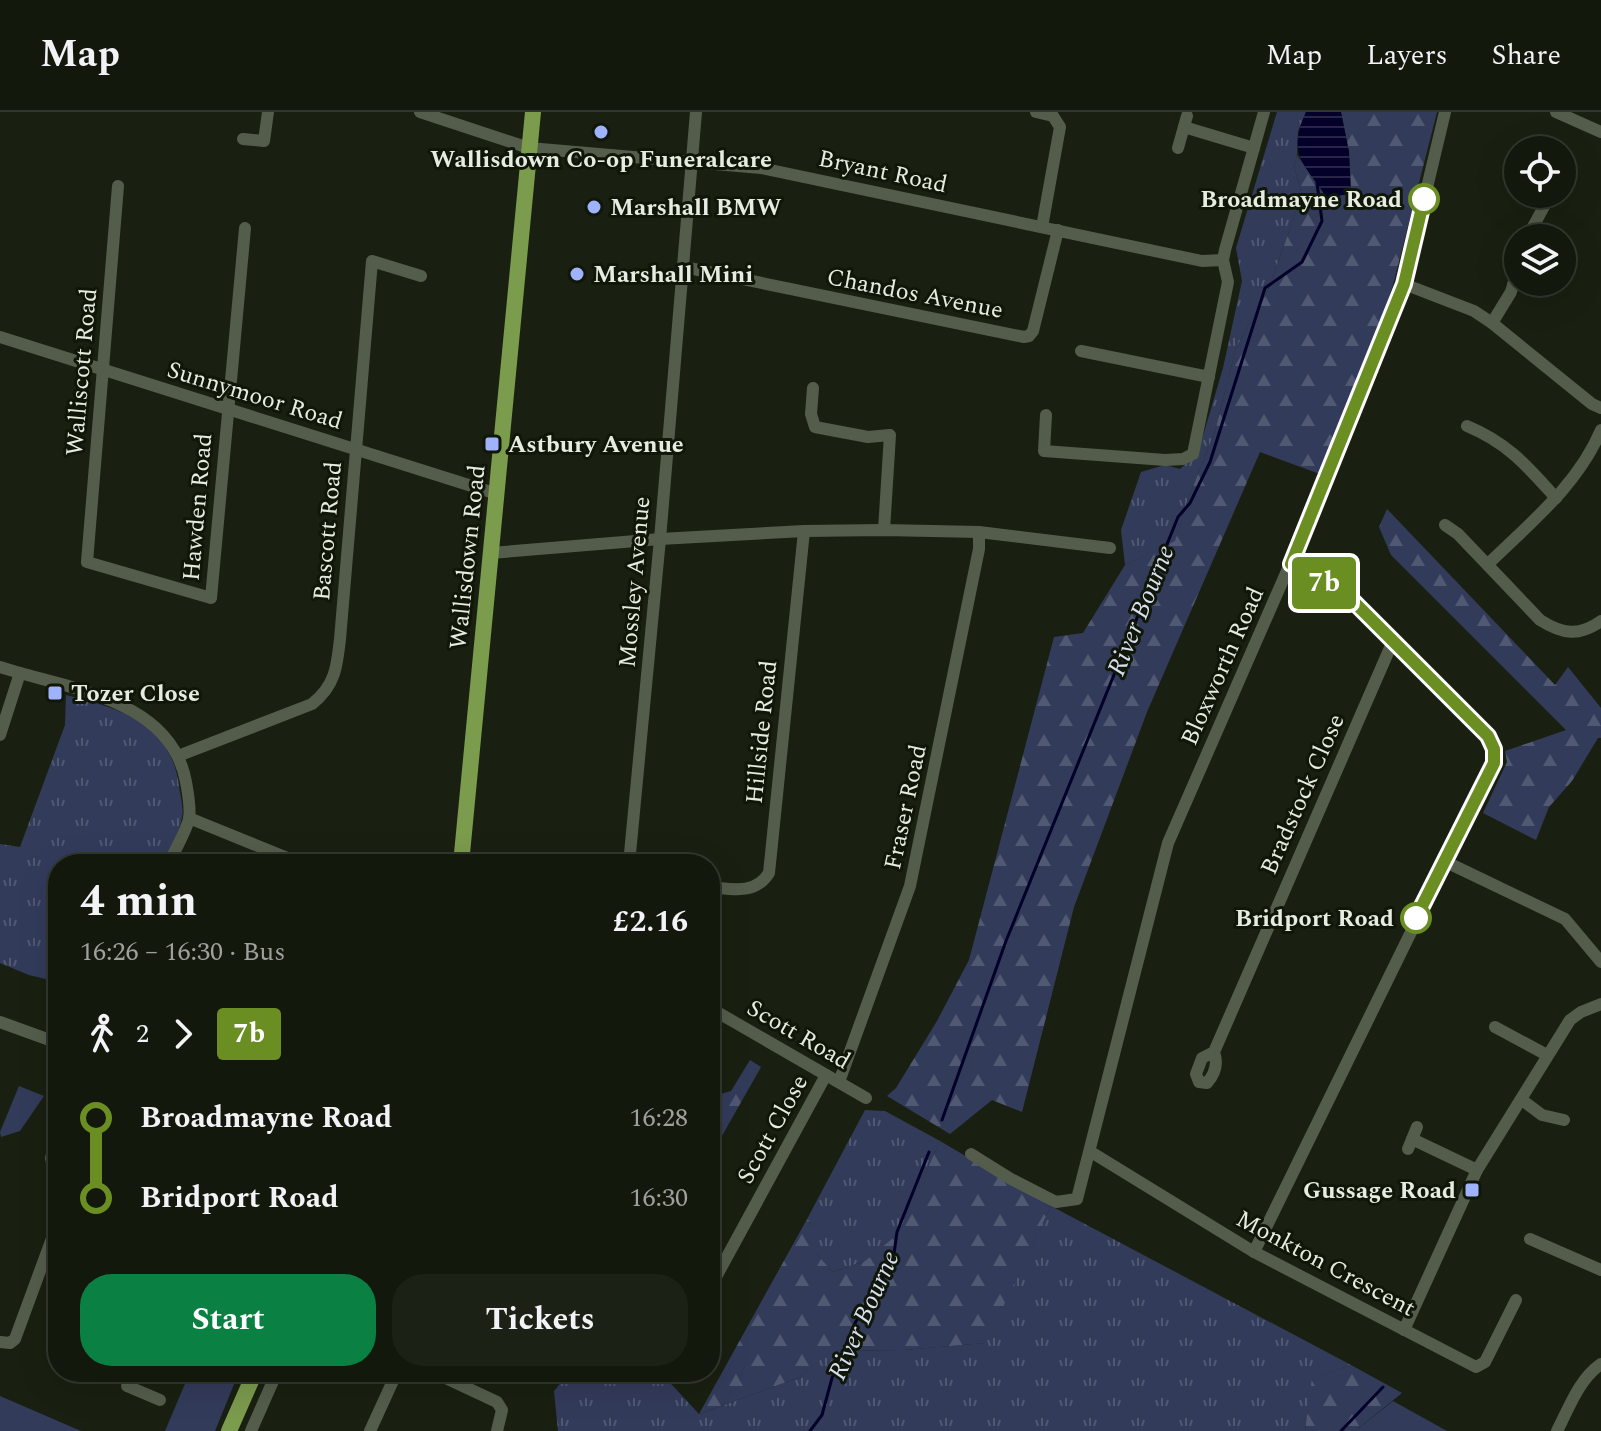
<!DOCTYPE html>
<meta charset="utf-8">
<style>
:root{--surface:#13180d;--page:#1c2116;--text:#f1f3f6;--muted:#9da09d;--line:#32372e;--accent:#0b8043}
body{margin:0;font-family:Spectral,serif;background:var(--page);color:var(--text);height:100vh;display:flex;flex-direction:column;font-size:30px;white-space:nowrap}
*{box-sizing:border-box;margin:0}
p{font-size:26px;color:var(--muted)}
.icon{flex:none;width:44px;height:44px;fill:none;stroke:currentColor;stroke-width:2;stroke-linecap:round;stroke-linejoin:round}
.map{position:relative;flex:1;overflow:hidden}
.details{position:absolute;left:48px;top:742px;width:672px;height:528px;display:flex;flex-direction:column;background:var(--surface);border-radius:32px;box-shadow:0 8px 32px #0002,0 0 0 2px var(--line)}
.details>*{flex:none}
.badge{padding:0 16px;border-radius:6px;font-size:28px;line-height:52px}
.fabs{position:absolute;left:1504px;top:24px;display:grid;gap:16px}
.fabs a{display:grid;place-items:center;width:72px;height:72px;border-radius:50%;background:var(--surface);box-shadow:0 8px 32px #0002,0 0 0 2px var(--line);font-size:40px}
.map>.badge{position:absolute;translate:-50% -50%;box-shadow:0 0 0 4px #fff}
.legs{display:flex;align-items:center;gap:12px;height:88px;padding:0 32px;font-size:26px}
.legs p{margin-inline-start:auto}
.overview{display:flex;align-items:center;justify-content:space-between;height:136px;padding:0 32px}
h1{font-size:44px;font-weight:700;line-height:60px}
.action{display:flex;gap:16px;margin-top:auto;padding:16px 32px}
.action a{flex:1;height:92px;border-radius:32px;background:var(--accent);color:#fff;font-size:32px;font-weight:700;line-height:92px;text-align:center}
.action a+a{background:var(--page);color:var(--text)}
ul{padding:0 32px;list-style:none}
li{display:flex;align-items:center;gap:28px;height:80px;font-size:30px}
li i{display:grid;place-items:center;width:12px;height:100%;margin:0 10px;background:currentColor}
li i::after{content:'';width:20px;height:20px;margin:-10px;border:6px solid;border-radius:50%;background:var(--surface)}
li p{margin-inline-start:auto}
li:first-child i{background:linear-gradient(#0000 50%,currentColor 0)}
li:last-child i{background:linear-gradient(currentColor 50%,#0000 0)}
header{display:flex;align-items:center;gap:48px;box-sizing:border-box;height:112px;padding:0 40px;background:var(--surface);border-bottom:2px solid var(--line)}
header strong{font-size:38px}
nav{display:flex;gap:44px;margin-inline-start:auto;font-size:28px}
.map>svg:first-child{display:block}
</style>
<header>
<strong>Map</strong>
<nav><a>Map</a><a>Layers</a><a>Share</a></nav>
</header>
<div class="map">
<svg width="1601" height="1319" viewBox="0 0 1601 1319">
<defs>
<pattern id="grass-tufts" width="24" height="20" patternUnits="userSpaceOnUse" patternTransform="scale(2)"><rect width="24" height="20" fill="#333b5b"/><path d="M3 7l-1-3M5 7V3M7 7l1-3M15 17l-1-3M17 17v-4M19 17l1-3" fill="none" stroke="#515872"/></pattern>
<pattern id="forest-firs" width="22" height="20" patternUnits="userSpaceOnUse" patternTransform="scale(2)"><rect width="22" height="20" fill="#333b5b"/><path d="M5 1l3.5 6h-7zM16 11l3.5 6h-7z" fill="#515872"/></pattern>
<pattern id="water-rules" width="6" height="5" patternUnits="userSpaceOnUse" patternTransform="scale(2)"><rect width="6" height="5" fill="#030029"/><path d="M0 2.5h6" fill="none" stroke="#282548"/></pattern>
</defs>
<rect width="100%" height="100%" fill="#192011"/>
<g fill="url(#grass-tufts)">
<path d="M1277 0H1306L1298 19 1297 43 1294 54 1302 83 1267 181 1236 236 1215 319 1187 390 1175 430 1125 453 1121 418 1141 360 1165 353 1180 357 1198 341 1223 256 1242 169 1236 136Z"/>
<path d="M66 583C119 596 171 611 179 674 180 683 184 696 182 705 179 721 170 737 164 752H58V870L29 863 0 851V732L20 735 65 613Z"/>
<path d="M865 998 885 999 940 1029 898 1123 865 1149 833 1160 815 1140V1114L806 1109Z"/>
<path d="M1051 1094 1351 1253 1313 1266 1305 1319H558L554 1279 570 1260H660L699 1302 800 1265 830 1239 903 1238 985 1231Z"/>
</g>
<g fill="url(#forest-firs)">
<path d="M1341 0H1437L1393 173 1328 365 1260 340 1147 600 1074 795 1022 1000 992 988 950 1022 887 984 896 976 937 909 969 848 1054 525 1083 521 1125 453 1175 429 1187 390 1215 319 1236 236 1267 181 1302 83 1294 54 1297 43 1326 85 1351 82 1349 40Z"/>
<path d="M1387 397 1555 573 1568 555 1601 596V626H1598L1572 669 1549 695 1536 728 1483 701 1507 650 1505 639 1566 618 1391 443 1379 415Z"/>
<path d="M750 948 761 955 710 1045V976L721 982 731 979Z"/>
<path d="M940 1029 1051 1094 986 1231 903 1238 831 1239 800 1265 699 1302 806 1109 815 1114V1140L833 1160 865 1149 898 1122Z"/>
<path d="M1351 1253 1402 1281 1355 1319H1305L1312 1266Z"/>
</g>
<g fill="#333b5b">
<path d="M19 974 44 984 20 1019 1 1025 0 1020Z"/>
<path d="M190 1260H239L215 1319H165Z"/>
<path d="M0 1284 81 1319H0Z"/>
<path d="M1393 1289 1447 1319H1355Z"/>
</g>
<path fill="url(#water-rules)" d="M1306 0H1341L1349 40 1351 82 1327 85C1303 51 1287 42 1306 0Z"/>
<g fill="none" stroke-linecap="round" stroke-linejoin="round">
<g stroke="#030029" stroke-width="3">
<path d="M942 1008 1006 829 1178 405 1190 391 1210 350 1265 176 1302 150 1322 109 1317 71"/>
<path d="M810 1319 822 1303 832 1266 855 1211 893 1149 897 1120 929 1040"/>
<path d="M1341 1319 1383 1275"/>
</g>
<g stroke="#545d4b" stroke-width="12">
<path d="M420 0 529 36 761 56 1202 149 1223 148"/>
<path d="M1036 0 1053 4 1060 15 1042 115"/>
<path d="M1556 0 1601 20"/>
<path d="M1184 15 1254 36"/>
<path d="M243 27 264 29 268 0"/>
<path d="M1178 36 1187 4"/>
<path d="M118 74 87 450 211 486 245 116"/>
<path d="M1527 126 1549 85"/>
<path d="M684 155 1024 225 1029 224 1033 219 1058 118"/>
<path d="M1404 172 1474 199 1492 211 1592 292 1601 296"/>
<path d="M1492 211 1511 180 1518 155"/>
<path d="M0 225 497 382"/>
<path d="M1081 239 1209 265"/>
<path d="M813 276 811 302 815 315 868 325 890 323 884 418"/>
<path d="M1046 303 1044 339 1165 348 1183 347 1193 342 1228 170 1223 148 1225 138 1264 0"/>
<path d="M1467 314C1508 331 1527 354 1556 386"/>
<path d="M1445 413 1458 422 1540 508C1562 522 1579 525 1601 509"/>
<path d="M491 441 660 427 804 419 884 418 979 420 1110 436"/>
<path d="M1488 452C1530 411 1578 373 1601 318"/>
<path d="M0 555C67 577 171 586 186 670 188 681 191 696 189 707 185 722 175 737 169 752"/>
<path d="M0 623 20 561"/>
<path d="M178 644 312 592C335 574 337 555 340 527L372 149 421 164"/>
<path d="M189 706 290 747"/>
<path d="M1444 749 1565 807 1601 850"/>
<path d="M629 752 660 427 696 0"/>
<path d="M710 775C733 777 755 783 769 761L804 419"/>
<path d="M710 896 866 986"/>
<path d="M0 910 58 931"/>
<path d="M1495 915 1547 943"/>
<path d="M1214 940 1202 946 1196 962 1199 970 1207 971C1215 962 1218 951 1214 940L1393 529"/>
<path d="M839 970 910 774 979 437V420"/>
<path d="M1522 988 1542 1003 1564 1008"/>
<path d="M58 1020 51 1046 58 1074"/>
<path d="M1412 1027 1477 1058"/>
<path d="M1408 1037 1417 1015"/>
<path d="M1091 1040 1254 1140 1476 1255 1485 1250 1516 1188"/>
<path d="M971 1042 1011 1067 1056 1090 1077 1087 1168 731 1328 365 1404 172 1445 0"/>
<path d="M1530 1127 1601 1158"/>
<path d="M1254 1140 1494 651V637L1488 624 1350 486 1291 452"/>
<path d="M710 1176 826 963"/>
<path d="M1404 1218 1477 1058 1570 908 1581 900 1601 892"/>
<path d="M0 1230 10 1231 15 1227 58 1110"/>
<path d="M132 1260 127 1274 160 1288"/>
<path d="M433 1260 497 1290 502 1298 497 1319"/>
<path d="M251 1319 277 1260"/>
<path d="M370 1319 397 1260"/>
<path d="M1557 1319C1569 1296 1579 1267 1601 1252"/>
</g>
<g stroke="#7b9b4d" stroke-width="16">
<path d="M461 752 533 0"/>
<path d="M229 1319 255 1260"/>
</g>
</g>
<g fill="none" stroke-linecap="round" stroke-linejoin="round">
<defs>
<path id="line-1" d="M1416 806 1494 651V637L1488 624 1350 486 1291 452 1404 172 1424 87"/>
</defs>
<use href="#line-1" stroke="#fff" stroke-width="18"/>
<use href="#line-1" stroke="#6b8e23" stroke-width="12"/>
</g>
<g fill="#9fb3fd" stroke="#101708" stroke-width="3">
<circle cx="601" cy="20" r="8"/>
<circle cx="594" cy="95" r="8"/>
<circle cx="577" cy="162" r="8"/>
<rect x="484" y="324" width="16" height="16" rx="4"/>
<rect x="47" y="573" width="16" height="16" rx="4"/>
<rect x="1464" y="1070" width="16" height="16" rx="4"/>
</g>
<g fill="#fff" stroke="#6b8e23" stroke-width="4">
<circle cx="1424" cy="87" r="14"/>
<circle cx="1416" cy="806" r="14"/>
</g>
<g text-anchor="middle" stroke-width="6" stroke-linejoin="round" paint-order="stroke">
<g font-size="24" font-weight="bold" fill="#e6ece1" stroke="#101708" text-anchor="start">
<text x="601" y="55" text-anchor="middle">Wallisdown Co-op Funeralcare</text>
<text x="610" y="103">Marshall BMW</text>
<text x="593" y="170">Marshall Mini</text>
<text x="508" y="340">Astbury Avenue</text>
<text x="71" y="589">Tozer Close</text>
<text x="1456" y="1086" text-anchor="end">Gussage Road</text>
</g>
<g font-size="24" fill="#e6ece1" stroke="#101708">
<text transform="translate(883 59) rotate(12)" y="8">Bryant Road</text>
<text transform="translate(915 181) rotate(11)" y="8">Chandos Avenue</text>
<text transform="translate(81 260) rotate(-85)" y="8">Walliscott Road</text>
<text transform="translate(255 283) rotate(17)" y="8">Sunnymoor Road</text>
<text transform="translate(197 395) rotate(-85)" y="8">Hawden Road</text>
<text transform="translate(327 419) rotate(-85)" y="8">Bascott Road</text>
<text transform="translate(467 445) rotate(-84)" y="8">Wallisdown Road</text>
<text transform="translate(634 470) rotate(-85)" y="8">Mossley Avenue</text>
<text transform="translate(1222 554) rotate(-66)" y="8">Bloxworth Road</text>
<text transform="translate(761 620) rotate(-84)" y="8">Hillside Road</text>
<text transform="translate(1302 682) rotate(-66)" y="8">Bradstock Close</text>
<text transform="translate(905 695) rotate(-78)" y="8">Fraser Road</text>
<text transform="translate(799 922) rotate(30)" y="8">Scott Road</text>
<text transform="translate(772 1017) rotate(-61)" y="8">Scott Close</text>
<text transform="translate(1326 1151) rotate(28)" y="8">Monkton Crescent</text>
</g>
<g font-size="24" font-weight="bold" fill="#e6ece1" stroke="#101708" text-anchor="end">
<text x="1402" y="95">Broadmayne Road</text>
<text x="1394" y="814">Bridport Road</text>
</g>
<g font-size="26" font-style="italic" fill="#d9def0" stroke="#101708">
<text transform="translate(1140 498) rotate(-68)" y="9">River Bourne</text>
<text transform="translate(863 1203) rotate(-66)" y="9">River Bourne</text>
</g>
</g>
</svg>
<div class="fabs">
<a><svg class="icon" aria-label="locate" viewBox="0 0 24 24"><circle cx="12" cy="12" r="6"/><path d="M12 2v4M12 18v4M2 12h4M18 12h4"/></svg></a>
<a><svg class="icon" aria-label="layers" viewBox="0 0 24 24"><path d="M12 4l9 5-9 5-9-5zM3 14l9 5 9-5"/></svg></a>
</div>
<b class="badge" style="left:1324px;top:471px;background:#6b8e23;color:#fff">7b</b>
<section class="details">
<div class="overview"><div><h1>4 min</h1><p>16:26 – 16:30 · Bus</p></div><b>£2.16</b></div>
<div class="legs"><svg class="icon" aria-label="walk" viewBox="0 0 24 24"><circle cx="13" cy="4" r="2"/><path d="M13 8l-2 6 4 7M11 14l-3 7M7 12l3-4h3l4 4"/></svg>2<svg class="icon" aria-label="forward" viewBox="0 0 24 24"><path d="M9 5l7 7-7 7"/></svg><b class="badge" style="background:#6b8e23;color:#fff">7b</b></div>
<ul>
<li><i style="color:#6b8e23"></i><b>Broadmayne Road</b><p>16:28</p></li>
<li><i style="color:#6b8e23"></i><b>Bridport Road</b><p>16:30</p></li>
</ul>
<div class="action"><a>Start</a><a>Tickets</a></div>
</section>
</div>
